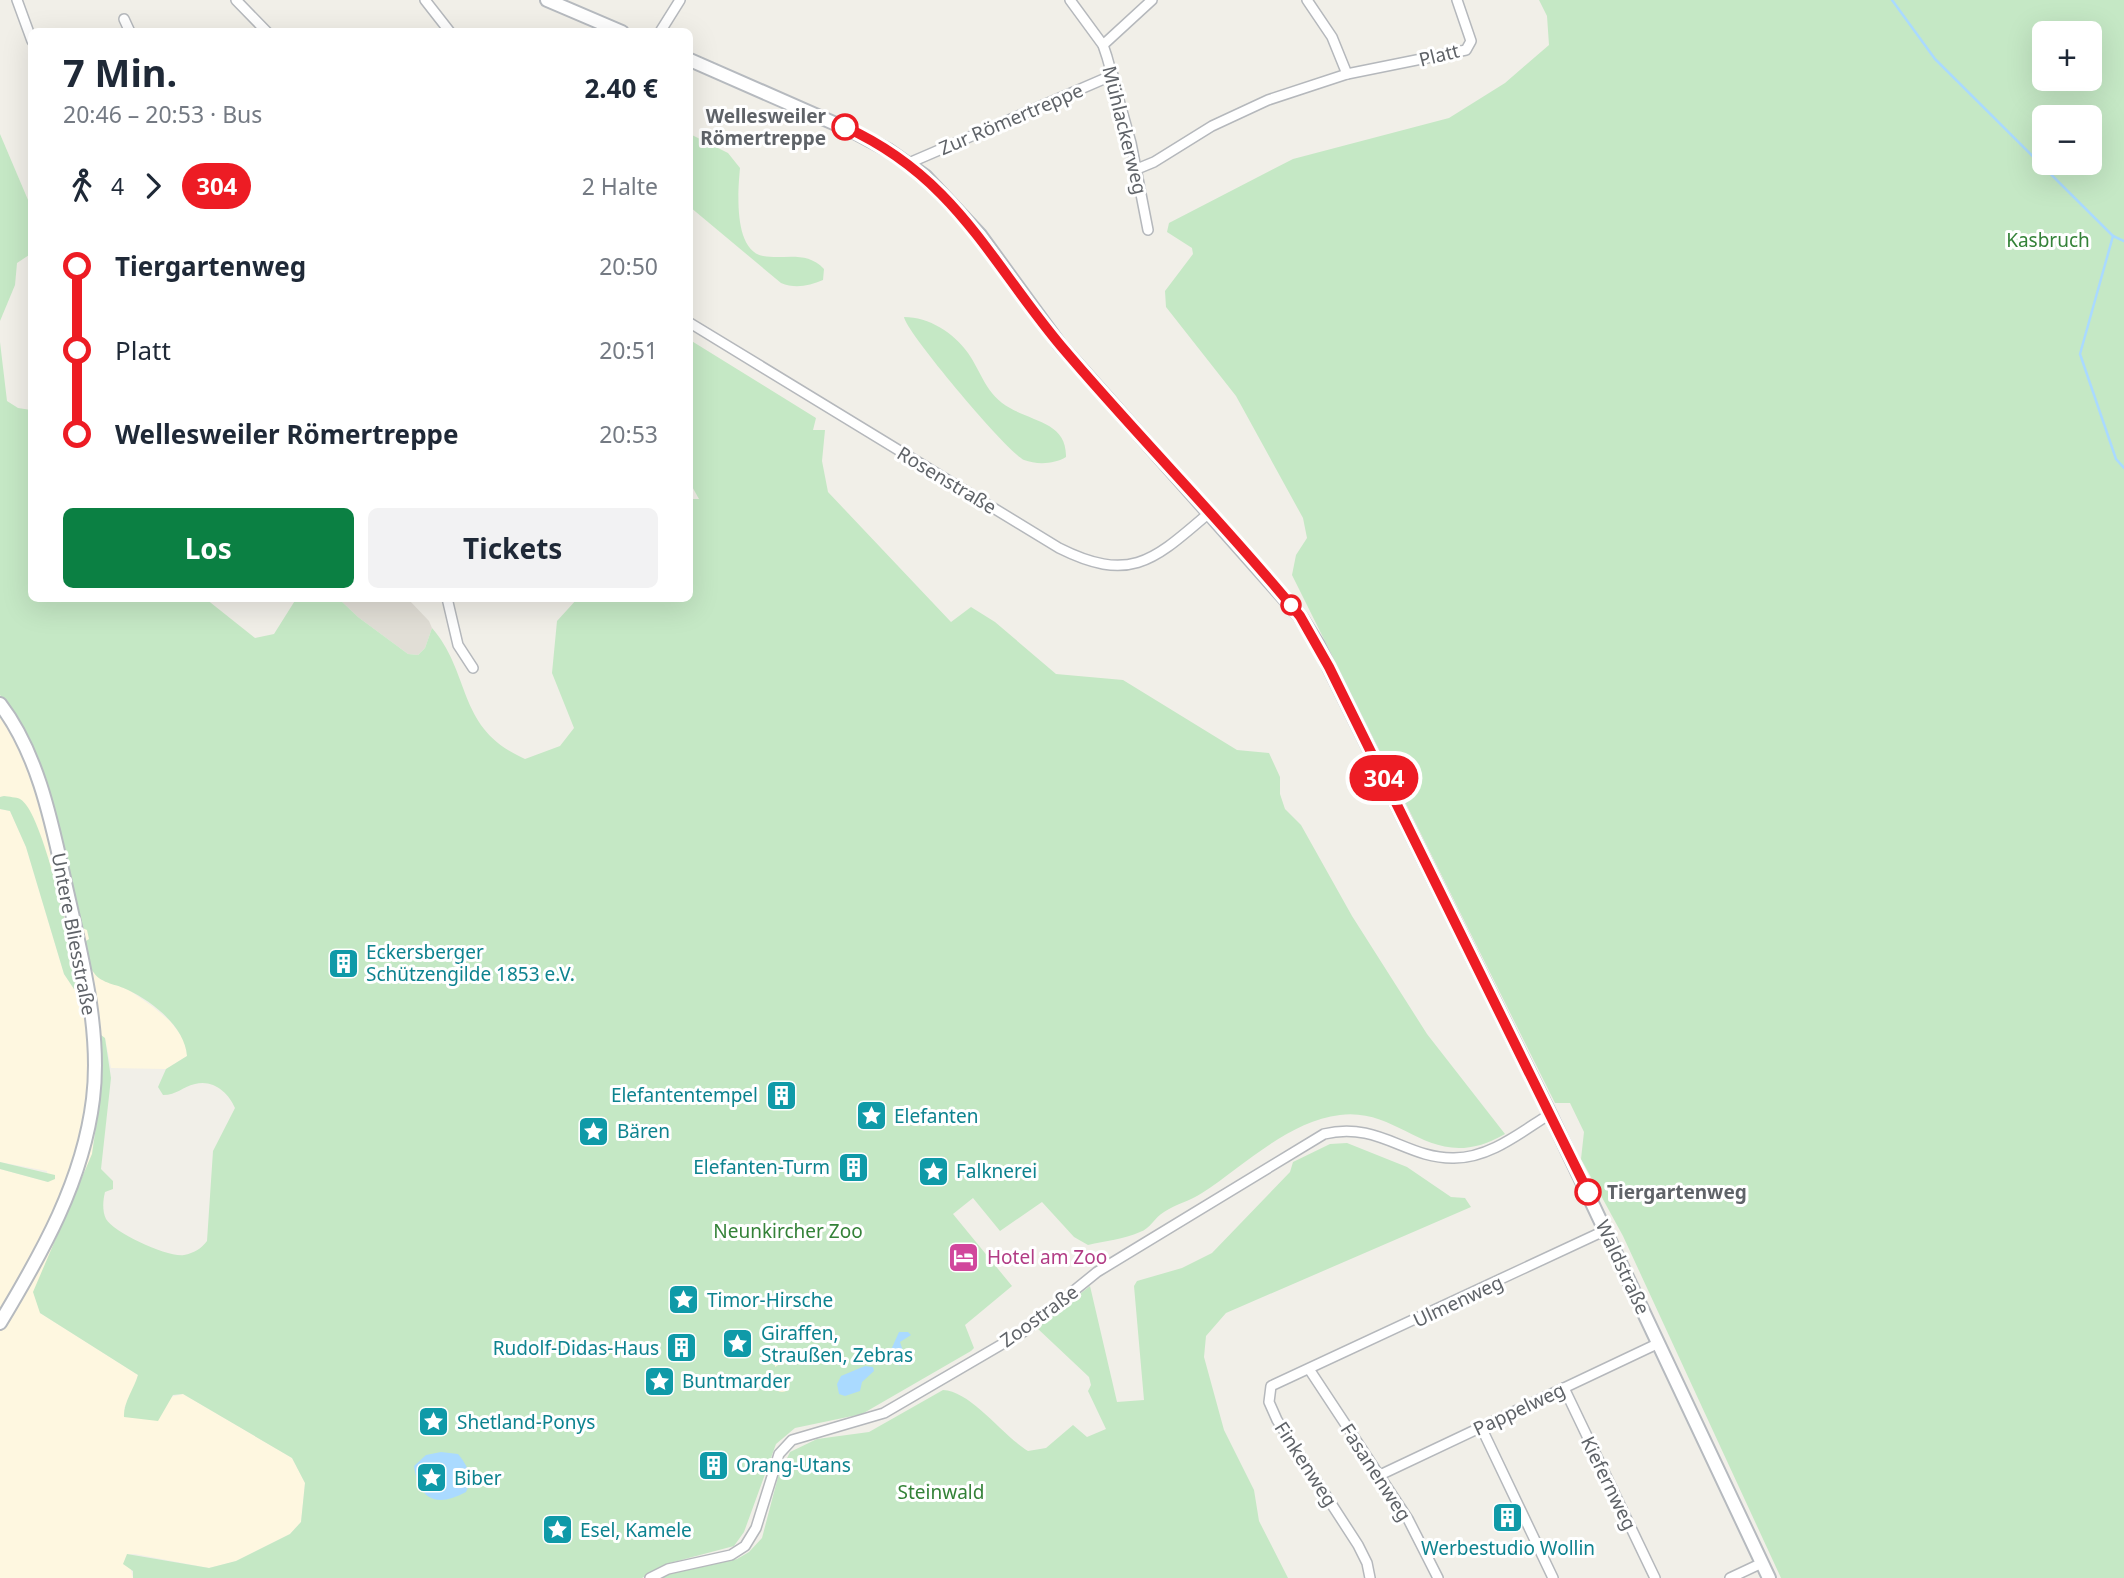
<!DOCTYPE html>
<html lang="de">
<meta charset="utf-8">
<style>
:root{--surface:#fff;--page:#f2f2f3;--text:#1f2937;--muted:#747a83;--accent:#0b8043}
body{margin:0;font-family:"Noto Sans",sans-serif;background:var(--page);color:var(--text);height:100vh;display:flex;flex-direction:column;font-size:26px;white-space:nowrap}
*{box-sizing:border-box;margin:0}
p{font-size:23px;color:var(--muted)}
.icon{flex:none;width:38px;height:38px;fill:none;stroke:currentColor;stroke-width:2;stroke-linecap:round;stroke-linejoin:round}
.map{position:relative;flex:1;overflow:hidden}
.side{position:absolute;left:28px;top:28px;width:665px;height:574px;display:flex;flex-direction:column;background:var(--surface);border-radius:10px;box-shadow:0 7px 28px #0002}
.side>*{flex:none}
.badge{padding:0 14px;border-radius:23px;font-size:24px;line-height:46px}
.fabs{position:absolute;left:2032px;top:21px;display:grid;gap:14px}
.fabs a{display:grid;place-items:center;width:70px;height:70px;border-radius:10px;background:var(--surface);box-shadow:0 7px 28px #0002;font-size:35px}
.map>.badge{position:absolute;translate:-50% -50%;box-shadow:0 0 0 4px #fff}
.legs{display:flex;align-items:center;gap:10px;height:77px;padding:0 35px;font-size:23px}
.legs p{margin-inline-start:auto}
.head{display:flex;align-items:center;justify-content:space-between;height:119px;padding:0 35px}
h1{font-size:38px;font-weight:700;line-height:52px}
.action{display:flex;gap:14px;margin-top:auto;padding:14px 35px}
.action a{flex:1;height:80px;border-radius:10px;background:var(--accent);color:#fff;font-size:28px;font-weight:700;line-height:80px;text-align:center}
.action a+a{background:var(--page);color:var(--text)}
ul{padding:0 35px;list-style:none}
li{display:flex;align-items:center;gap:24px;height:84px;font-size:26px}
li i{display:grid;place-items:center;width:10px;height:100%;margin:0 9px;background:currentColor}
li i::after{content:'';width:18px;height:18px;margin:-9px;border:5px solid;border-radius:50%;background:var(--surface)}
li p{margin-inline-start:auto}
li:first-child i{background:linear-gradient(#0000 50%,currentColor 0)}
li:last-child i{background:linear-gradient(currentColor 50%,#0000 0)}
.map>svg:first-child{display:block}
</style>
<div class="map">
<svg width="2124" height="1578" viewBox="0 0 2124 1578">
<rect width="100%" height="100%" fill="#f1efe8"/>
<path fill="#fef7e0" d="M0 695 18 720 80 926 87 929 100 979 129 990 153 1007 170 1021 186 1042 187 1056 166 1069 111 1068 105 1038 92 1154 58 1238 40 1313 138 1375 133 1393 124 1408 183 1394 292 1458 305 1483 301 1522 290 1534 236 1561 209 1568 135 1554H127L133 1578H0V1169L48 1182 47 1171 0 1162V809L10 811 26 847 64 974 74 989 79 985 60 899 5 796 0 797Z"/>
<path fill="#e1ded6" d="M339 599H408L429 621 432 628 425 648 418 655 408 654 358 617Z"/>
<g fill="#c5e8c5" fill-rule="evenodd">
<path d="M1539 0H2124V1578H1781L1623 1236 1581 1159 1584 1132 1570 1103H1555L1292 575 1296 555 1307 538 1303 518 1236 396 1166 307 1165 291 1193 254 1192 248 1167 232 1169 223 1293 159 1449 118 1505 83 1549 45 1547 16ZM2044 33H2090V79H2044ZM2044 117H2090V163H2044Z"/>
<path d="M0 134 31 207 32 253 17 263 15 285 0 321Z"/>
<path d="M690 134 728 153 740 168C738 190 733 250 763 256 785 260 806 250 824 269L823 280C809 286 795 289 781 283L690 207Z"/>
<path d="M904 317C929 317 954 333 968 353 982 373 986 395 1010 408 1034 422 1067 423 1066 457 1055 464 1037 465 1024 460 1007 452 906 332 904 317Z"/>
<path d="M690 340 816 418 813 430H825L822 461 828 492 951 622 971 607 995 622 1056 674 1123 680 1237 750 1269 753 1280 777V794L1285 809 1301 825 1352 916 1427 1034 1505 1134C1431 1177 1404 1107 1340 1115 1288 1121 1244 1166 1202 1193 1190 1201 1176 1204 1164 1212 1155 1217 1150 1229 1140 1232 1124 1239 1105 1241 1088 1245L1074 1237 1042 1202 1000 1231 973 1198 953 1214 1012 1286 965 1325 974 1348 971 1351 862 1414 795 1428 776 1444 744 1532 734 1546 666 1564 642 1578H133V1571L123 1564 127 1554 209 1568 236 1561 290 1534 301 1522 305 1483 292 1458 183 1394 173 1395 158 1421 124 1417C123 1403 134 1389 138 1375L40 1313 33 1292 92 1154 100 1099 101 1035 105 1038 111 1078 101 1169 113 1181V1189L105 1192C103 1200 102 1211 106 1219 114 1233 169 1258 184 1255 194 1253 201 1249 207 1241L213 1151 235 1108C229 1093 213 1079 195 1084 182 1087 177 1095 163 1095L158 1087 166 1069 187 1056C185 1027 153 1002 128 990 117 984 102 984 94 973 88 966 86 952 83 943L89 939 87 930 80 927 18 720 0 695V342L7 401 18 408 31 410 32 598 206 599 255 638 274 634 296 599H339L358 617 408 654 418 655 425 648 432 628C472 674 456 729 525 759L560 746 574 728 552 673 557 621 577 599 690 598V499H699L690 483Z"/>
<path d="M4 796C9 797 16 797 20 799 43 811 71 947 78 977L79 986 74 989 64 974 26 847 10 811 0 809V797Z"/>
<path d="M1347 1143 1407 1167 1451 1197 1465 1198 1471 1207 1226 1313 1206 1336 1204 1357 1224 1430 1254 1490 1259 1521 1288 1578H662L670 1574 737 1559 749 1552 762 1538 778 1477 790 1452 817 1439 869 1432 943 1390C971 1391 1003 1436 1028 1451L1046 1448 1073 1425 1087 1437 1106 1429 1088 1391 1091 1385 1089 1377 1037 1328 1090 1286 1117 1402 1144 1400 1134 1286 1137 1281 1182 1268 1212 1253 1290 1172 1293 1162 1330 1144Z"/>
<path d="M0 1162 55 1175V1179L48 1182 0 1169Z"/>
</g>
<g fill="#fbf3d9">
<path d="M783 1349 788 1359 775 1367 774 1353Z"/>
<circle cx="782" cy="1384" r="8"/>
</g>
<g fill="#aadaff">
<path d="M899 1332H908L911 1335 900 1342 906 1360 900 1366 890 1352Z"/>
<path d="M865 1366 873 1367 874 1371 862 1382 860 1391 845 1396 839 1394 837 1384 841 1376Z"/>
<path d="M441 1452 458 1454C468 1466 473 1477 466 1492 436 1508 419 1500 414 1466L426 1455Z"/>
</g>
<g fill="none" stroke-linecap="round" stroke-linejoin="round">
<g stroke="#aadaff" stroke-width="2.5">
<path d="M1892 0 1935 59 2113 236 2124 241"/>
<path d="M2113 236 2080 354 2116 459 2124 468"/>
</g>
<defs>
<g id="street">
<path d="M17 0 32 41"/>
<path d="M236 0 267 32"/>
<path d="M425 0 450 32"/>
<path d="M1070 0 1103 45 1107 57 1131 143 1148 230"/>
<path d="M1307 0 1332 37 1347 74"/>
<path d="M124 19 130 32"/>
<path d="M660 32 680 0"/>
<path d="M1103 45 1152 0"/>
<path d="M909 163 1113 75"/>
<path d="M1137 169 1154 162 1212 126 1268 100 1347 74 1466 50 1471 41 1457 0"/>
<path d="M690 323 1059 548C1131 584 1154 560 1209 513"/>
<path d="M447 598 458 645 473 668"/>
<path d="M1309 1369 1408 1519 1438 1578"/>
<path d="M1564 1388 1655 1578"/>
<path d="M1481 1427 1553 1578"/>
<path d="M1380 1475 1659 1343"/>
<path d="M650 1578 668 1569 731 1555 745 1546 756 1528 779 1454 792 1440 884 1413 1023 1332 1097 1272 1324 1134C1379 1121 1406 1159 1454 1158 1490 1158 1521 1132 1550 1114"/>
<path d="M1370 1578 1367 1563 1358 1545 1277 1420 1269 1402 1271 1386 1606 1230"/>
<path d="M1730 1578 1762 1563"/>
</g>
<g id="secondary">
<path d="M547 0 622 32"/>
<path d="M690 60 854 132 888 150 925 176 980 235 1060 345 1300 616 1318 645 1550 1114 1769 1578"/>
<path d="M0 704C37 752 51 819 64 878 79 946 102 1028 93 1099 83 1181 42 1253 0 1323"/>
</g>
</defs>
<use href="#street" stroke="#b5b8bc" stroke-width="12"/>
<use href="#secondary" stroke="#b6babf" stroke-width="16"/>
<use href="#street" stroke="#fff" stroke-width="9"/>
<use href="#secondary" stroke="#fff" stroke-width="12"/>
</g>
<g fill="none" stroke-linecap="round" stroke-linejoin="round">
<defs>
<path id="line-1" d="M845 127C955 177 989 260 1061 346 1139 438 1224 523 1300 616L1329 667 1588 1192"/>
</defs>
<use href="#line-1" stroke="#fff" stroke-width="16"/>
<use href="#line-1" stroke="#ed1c24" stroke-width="10"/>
</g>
<defs>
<symbol id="building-square" viewBox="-11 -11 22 22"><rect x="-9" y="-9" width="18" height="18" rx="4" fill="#0f9aa8" stroke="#fff"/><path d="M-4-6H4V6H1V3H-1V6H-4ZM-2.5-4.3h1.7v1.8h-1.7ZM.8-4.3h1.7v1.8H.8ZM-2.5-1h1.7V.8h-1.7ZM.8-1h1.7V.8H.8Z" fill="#fff"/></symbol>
<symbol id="sight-square" viewBox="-11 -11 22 22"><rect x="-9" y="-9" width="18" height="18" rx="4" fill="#0f9aa8" stroke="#fff"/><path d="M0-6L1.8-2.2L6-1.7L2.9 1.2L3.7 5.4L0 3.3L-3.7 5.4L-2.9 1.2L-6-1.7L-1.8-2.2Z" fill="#fff"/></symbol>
<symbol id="hotel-square" viewBox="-11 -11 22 22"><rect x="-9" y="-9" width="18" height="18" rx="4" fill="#d1479c" stroke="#fff"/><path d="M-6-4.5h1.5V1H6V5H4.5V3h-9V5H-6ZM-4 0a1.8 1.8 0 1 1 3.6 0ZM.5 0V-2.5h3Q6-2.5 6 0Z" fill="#fff"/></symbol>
</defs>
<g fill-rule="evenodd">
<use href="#building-square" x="326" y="946" width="35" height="35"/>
<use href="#building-square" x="764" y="1078" width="35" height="35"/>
<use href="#sight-square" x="854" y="1098" width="35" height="35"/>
<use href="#sight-square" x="576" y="1114" width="35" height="35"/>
<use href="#building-square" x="836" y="1150" width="35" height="35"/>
<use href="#sight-square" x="916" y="1154" width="35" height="35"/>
<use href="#hotel-square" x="946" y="1240" width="35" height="35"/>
<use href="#sight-square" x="666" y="1282" width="35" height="35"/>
<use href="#sight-square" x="720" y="1326" width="35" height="35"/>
<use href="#building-square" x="664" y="1330" width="35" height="35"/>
<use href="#sight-square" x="642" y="1364" width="35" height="35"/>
<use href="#sight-square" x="416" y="1404" width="35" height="35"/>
<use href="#building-square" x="696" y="1448" width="35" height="35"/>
<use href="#sight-square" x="414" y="1460" width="35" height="35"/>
<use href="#building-square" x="1490" y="1500" width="35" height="35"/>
<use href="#sight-square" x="540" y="1512" width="35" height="35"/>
</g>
<g fill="#fff" stroke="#ed1c24" stroke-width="3.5">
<circle cx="845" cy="127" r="12"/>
<circle cx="1291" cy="605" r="9"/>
<circle cx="1588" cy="1192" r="12"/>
</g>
<g text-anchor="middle" stroke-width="6" stroke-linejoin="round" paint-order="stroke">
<g font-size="19" fill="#5f6368" stroke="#fff">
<text transform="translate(1439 55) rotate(-14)" y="7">Platt</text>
<text transform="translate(1011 119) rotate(-23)" y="7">Zur Römertreppe</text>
<text transform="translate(1125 130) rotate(76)" y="7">Mühlackerweg</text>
<text transform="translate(947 480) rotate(31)" y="7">Rosenstraße</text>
<text transform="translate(74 934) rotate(79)" y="7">Untere Bliesstraße</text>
<text transform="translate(1623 1267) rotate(65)" y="7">Waldstraße</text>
<text transform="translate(1458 1301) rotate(-25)" y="7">Ulmenweg</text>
<text transform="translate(1039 1316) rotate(-36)" y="7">Zoostraße</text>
<text transform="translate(1519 1409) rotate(-25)" y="7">Pappelweg</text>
<text transform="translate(1306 1464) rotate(57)" y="7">Finkenweg</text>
<text transform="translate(1376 1472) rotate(57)" y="7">Fasanenweg</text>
<text transform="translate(1609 1483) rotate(64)" y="7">Kiefernweg</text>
</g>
<g font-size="19" font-weight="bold" fill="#5f6368" stroke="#fff" text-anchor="end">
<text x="826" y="123">Wellesweiler<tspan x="826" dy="22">Römertreppe</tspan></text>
<text x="1607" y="1199" text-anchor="start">Tiergartenweg</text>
</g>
<g font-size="19" fill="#348238" stroke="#fff">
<text x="2048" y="247">Kasbruch</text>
<text x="788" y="1238">Neunkircher Zoo</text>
<text x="941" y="1499">Steinwald</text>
</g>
<g font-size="19" fill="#0d838f" stroke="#fff" text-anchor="start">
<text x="366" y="959">Eckersberger<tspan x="366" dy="22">Schützengilde 1853 e.V.</tspan></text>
<text x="758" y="1102" text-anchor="end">Elefantentempel</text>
<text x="894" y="1123">Elefanten</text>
<text x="617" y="1138">Bären</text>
<text x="830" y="1174" text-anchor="end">Elefanten-Turm</text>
<text x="956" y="1178">Falknerei</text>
<text x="707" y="1307">Timor-Hirsche</text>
<text x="761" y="1340">Giraffen,<tspan x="761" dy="22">Straußen, Zebras</tspan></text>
<text x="659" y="1355" text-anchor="end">Rudolf-Didas-Haus</text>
<text x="682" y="1388">Buntmarder</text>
<text x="457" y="1429">Shetland-Ponys</text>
<text x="736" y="1472">Orang-Utans</text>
<text x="454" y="1485">Biber</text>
<text x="580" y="1537">Esel, Kamele</text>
<text x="1508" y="1555" text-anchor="middle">Werbestudio Wollin</text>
</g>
<g font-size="19" fill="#b23c85" stroke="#fff" text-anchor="start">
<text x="987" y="1264">Hotel am Zoo</text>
</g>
</g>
</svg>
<div class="fabs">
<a>+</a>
<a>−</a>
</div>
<b class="badge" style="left:1384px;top:778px;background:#ed1c24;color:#fff">304</b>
<section class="side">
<div class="head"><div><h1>7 Min.</h1><p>20:46 – 20:53 · Bus</p></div><b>2.40 €</b></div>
<div class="legs"><svg class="icon" aria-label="walk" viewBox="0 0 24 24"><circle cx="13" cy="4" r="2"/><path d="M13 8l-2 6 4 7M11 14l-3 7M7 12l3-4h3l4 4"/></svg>4<svg class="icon" aria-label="forward" viewBox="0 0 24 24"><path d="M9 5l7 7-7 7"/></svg><b class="badge" style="background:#ed1c24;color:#fff">304</b><p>2 Halte</p></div>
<ul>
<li><i style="color:#ed1c24"></i><b>Tiergartenweg</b><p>20:50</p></li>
<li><i style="color:#ed1c24"></i><span>Platt</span><p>20:51</p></li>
<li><i style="color:#ed1c24"></i><b>Wellesweiler Römertreppe</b><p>20:53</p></li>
</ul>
<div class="action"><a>Los</a><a>Tickets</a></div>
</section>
</div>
